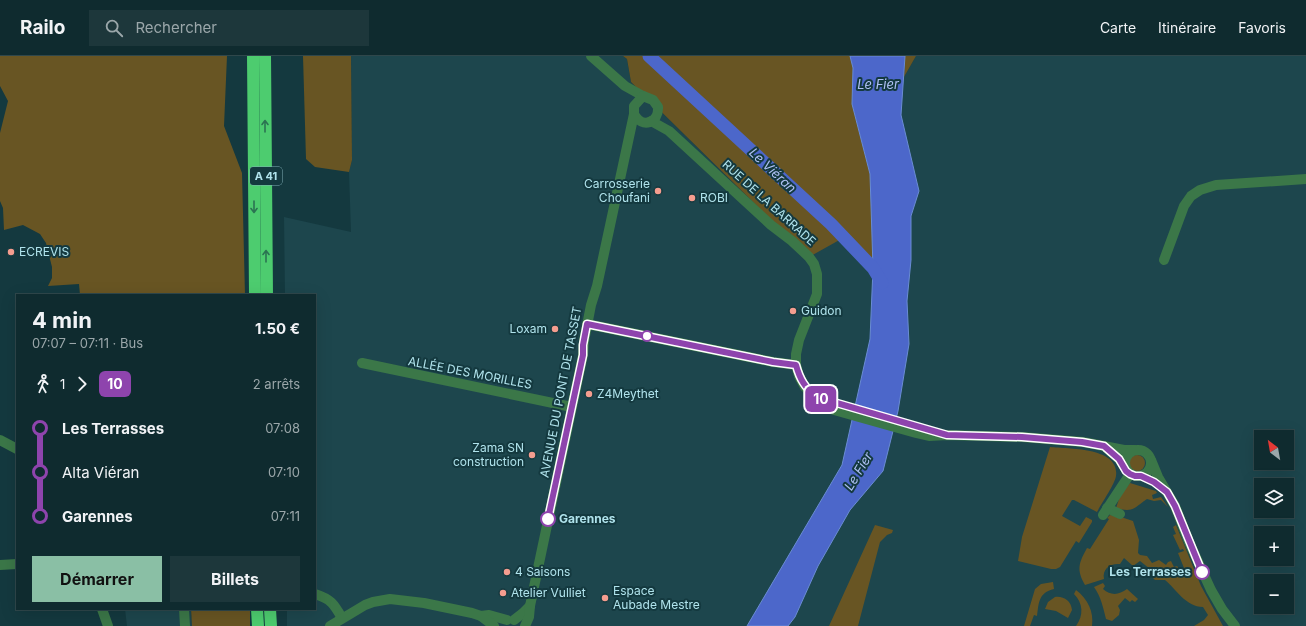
<!DOCTYPE html>
<html lang="fr">
<meta charset="utf-8">
<style>
:root{--surface:#0f2b2f;--page:#1d373b;--text:#f1f3f6;--muted:#9ba7aa;--line:#2f474b;--accent:#8abfa5}
body{margin:0;font-family:Inter,sans-serif;background:var(--page);color:var(--text);height:100vh;display:flex;flex-direction:column;font-size:15px;white-space:nowrap}
*{box-sizing:border-box;margin:0}
p{font-size:13px;color:var(--muted)}
.icon{flex:none;width:22px;height:22px;fill:none;stroke:currentColor;stroke-width:2;stroke-linecap:round;stroke-linejoin:round}
.map{position:relative;flex:1;overflow:hidden}
.panel{position:absolute;left:16px;top:238px;width:300px;height:316px;display:flex;flex-direction:column;background:var(--surface);border-radius:0px;box-shadow:0 4px 16px #0002,0 0 0 1px var(--line)}
.panel>*{flex:none}
.badge{padding:0 8px;border-radius:6px;font-size:14px;line-height:26px}
.needle{width:26px;rotate:329deg}
.buttons{position:absolute;left:1254px;top:374px;display:grid;gap:8px}
.buttons a{display:grid;place-items:center;width:40px;height:40px;border-radius:0px;background:var(--surface);box-shadow:0 4px 16px #0002,0 0 0 1px var(--line);font-size:20px}
.map>.badge{position:absolute;translate:-50% -50%;box-shadow:0 0 0 2px #fff}
.legs{display:flex;align-items:center;gap:6px;height:44px;padding:0 16px;font-size:13px}
.legs p{margin-inline-start:auto}
.head{display:flex;align-items:center;justify-content:space-between;height:68px;padding:0 16px}
h1{font-size:22px;font-weight:700;line-height:30px}
.cta{display:flex;gap:8px;margin-top:auto;padding:8px 16px}
.cta a{flex:1;height:46px;border-radius:0px;background:var(--accent);color:#111;font-size:16px;font-weight:700;line-height:46px;text-align:center}
.cta a+a{background:var(--page);color:var(--text)}
ul{padding:0 16px;list-style:none}
li{display:flex;align-items:center;gap:14px;height:44px;font-size:15px}
li i{display:grid;place-items:center;width:6px;height:100%;margin:0 5px;background:currentColor}
li i::after{content:'';width:10px;height:10px;margin:-5px;border:3px solid;border-radius:50%;background:var(--surface)}
li p{margin-inline-start:auto}
li:first-child i{background:linear-gradient(#0000 50%,currentColor 0)}
li:last-child i{background:linear-gradient(currentColor 50%,#0000 0)}
header{display:flex;align-items:center;gap:24px;box-sizing:border-box;height:56px;padding:0 20px;background:var(--surface);border-bottom:1px solid var(--line)}
header strong{font-size:19px}
nav{display:flex;gap:22px;margin-inline-start:auto;font-size:14px}
.search{width:280px;height:36px;background:var(--page);display:flex;align-items:center;gap:10px;box-sizing:border-box;padding:0 14px;border-radius:0px;color:var(--muted);font-size:15px}
.map>svg:first-child{display:block}
</style>
<header>
<strong>Railo</strong>
<div class="search"><svg class="icon" aria-label="search" viewBox="0 0 24 24"><circle cx="10" cy="10" r="6"/><path d="M15 15l6 6"/></svg>Rechercher</div>
<nav><a>Carte</a><a>Itinéraire</a><a>Favoris</a></nav>
</header>
<div class="map">
<svg width="1306" height="570" viewBox="0 0 1306 570">
<rect width="100%" height="100%" fill="#14393f"/>
<g fill="#1d464d" fill-rule="evenodd">
<path d="M351 0H623L627 3 631 26 809 201 870 118 904 21 916 0H1306V570H287V553H315V239H285L284 161 351 176 349 116 352 104ZM1261 381H1287V407H1261ZM1261 429H1287V455H1261ZM1261 477H1287V503H1261ZM1261 525H1287V551H1261Z"/>
<path d="M125 553H191L192 570H127Z"/>
</g>
<g fill="#685523">
<path d="M0 0H227L224 70 242 117 245 239H80L79 228 48 230 52 222V211L46 187 40 178 23 169 4 174 3 152 0 145V77L8 45 0 30Z"/>
<path d="M303 0H351L352 104 349 116 315 111 306 103Z"/>
<path d="M623 0H850L853 12 852 48 870 118 873 210 843 182 809 201 631 26 627 3Z"/>
<path d="M905 0H916L904 21Z"/>
<path d="M1050 391C1069 393 1120 391 1116 420 1115 428 1101 448 1097 456L1074 444H1072L1062 460 1080 470 1086 461 1092 464V466L1079 487 1076 485 1060 511 1056 513H1051L1018 505 1022 481Z"/>
<circle cx="1137" cy="407" r="8"/>
<path d="M1130 427 1156 435 1157 437 1152 439 1153 443 1161 441 1168 451 1161 444 1154 445 1147 443C1134 452 1133 457 1116 452L1120 440Z"/>
<path d="M1110 459 1118 460 1133 465 1139 484 1138 497 1140 499 1147 500 1152 507 1159 504 1166 509 1168 506 1171 505 1174 511 1177 510 1181 515H1183L1184 512 1178 497 1184 495 1183 493 1180 494 1173 479 1176 478 1173 471 1176 469 1201 530 1223 570H1194L1204 564 1208 559 1203 551C1186 551 1176 533 1165 524H1155L1151 520 1150 513 1140 505 1133 510 1124 502 1120 508C1110 507 1102 513 1104 523L1085 529C1076 513 1079 507 1087 492L1090 493 1109 463 1107 462Z"/>
<path d="M875 469 893 474 892 477 887 479 880 486 858 570H829Z"/>
<path d="M1053 526 1054 533C1038 537 1039 547 1037 560L1034 559 1030 570H1024L1035 533 1041 528Z"/>
<path d="M1103 527 1105 530 1103 533C1111 540 1119 539 1127 533L1138 543 1135 546 1132 544 1130 546 1125 542 1118 550 1120 554 1119 559 1112 565 1106 563C1103 551 1101 541 1094 531Z"/>
<path d="M1076 534C1088 543 1094 556 1092 570H1076C1084 559 1083 547 1074 538Z"/>
<path d="M1055 541C1064 540 1071 545 1072 554L1068 562 1056 555 1045 553 1048 546Z"/>
<path d="M191 553H250V570H192Z"/>
</g>
<path fill="#4c67ca" stroke="#6a8cd4" d="M850 0H905L901 59 919 135 911 160V204L907 245 909 288 898 355 883 415 850 454 818 510 795 561 788 570H747L842 409 870 283 873 212 870 118 852 48 853 12Z"/>
<g fill="none" stroke-linecap="round" stroke-linejoin="round">
<path stroke="#4c67ca" stroke-width="13" d="M649 0 831 168 873 212 882 227"/>
<g stroke="#3b7748" stroke-width="10">
<path d="M591 0 625 30 643 40"/>
<path d="M651 65 669 75 771 169 792 185 809 201 814 208 817 218V238L799 284 796 298V309L799 320 805 331 816 341 834 354 916 377 929 380 947 379 1022 381 1083 386 1124 394H1134"/>
<path d="M1164 204 1184 150 1191 140 1200 134 1216 129 1306 123"/>
<path d="M587 268 773 306 796 309"/>
<path d="M362 307 572 351"/>
<path d="M0 384 17 393"/>
<path d="M1104 390 1119 403 1124 410"/>
<circle cx="1138" cy="407" r="13"/>
<path d="M1151 404 1158 421 1175 450 1189 486 1211 534 1222 553 1235 570"/>
<path d="M1107 452 1120 458"/>
<path d="M1103 459 1130 418"/>
<path d="M0 509 17 508"/>
<path d="M315 538C331 543 334 548 342 562"/>
<path d="M102 553 108 570"/>
<path d="M184 553 185 570"/>
<path d="M481 560 489 559 507 564"/>
<path d="M514 564 523 557 530 550"/>
<path d="M330 570 365 549 373 546 390 543 424 547 472 557 481 560 494 570"/>
<path d="M525 570 529 561 530 550 583 299 584 285 591 249 597 230 634 58V50L643 40 653 44 658 51C659 67 642 73 634 58"/>
</g>
<g stroke="#4dcc6f" stroke-width="12">
<path d="M253 0 255 239"/>
<path d="M265 0 267 239"/>
<path d="M257 553 258 570"/>
<path d="M270 553 271 570"/>
</g>
</g>
<defs><path id="oneway-shaft" d="M-6 0H5M1.5-3L5.5 0L1.5 3" fill="none" stroke-width="1.6" stroke-linecap="round" stroke-linejoin="round"/></defs>
<g stroke="#2b7452">
<use href="#oneway-shaft" transform="translate(265 70) rotate(-90)"/>
<use href="#oneway-shaft" transform="translate(254 151) rotate(90)"/>
<use href="#oneway-shaft" transform="translate(266 200) rotate(-90)"/>
</g>
<g fill="none" stroke-linecap="round" stroke-linejoin="round">
<defs>
<path id="line-1" d="M548 463 583 299V289L587 268 773 306 796 309C800 324 805 331 816 341L947 379 1022 381 1082 386 1104 390 1119 403 1126 415 1130 418 1135 420H1141L1154 426 1167 436 1175 450 1202 516"/>
</defs>
<use href="#line-1" stroke="#fff" stroke-width="9"/>
<use href="#line-1" stroke="#8e44ad" stroke-width="6"/>
</g>
<g fill="#f59d8f" stroke="#14393f" stroke-width="1.5">
<circle cx="658" cy="135" r="4"/>
<circle cx="692" cy="142" r="4"/>
<circle cx="11" cy="196" r="4"/>
<circle cx="793" cy="255" r="4"/>
<circle cx="555" cy="273" r="4"/>
<circle cx="589" cy="338" r="4"/>
<circle cx="532" cy="399" r="4"/>
<circle cx="507" cy="516" r="4"/>
<circle cx="503" cy="537" r="4"/>
<circle cx="605" cy="542" r="4"/>
</g>
<g fill="#fff" stroke="#8e44ad" stroke-width="2">
<circle cx="647" cy="280" r="5"/>
<circle cx="548" cy="463" r="7"/>
<circle cx="1202" cy="516" r="7"/>
</g>
<g text-anchor="middle" stroke-width="4" stroke-linejoin="round" paint-order="stroke">
<rect fill="#14393f" stroke="#81b0b8" stroke-width="1" x="250" y="111" width="32" height="18" rx="3"/>
<g font-size="11" font-weight="bold" fill="#b0e3ec">
<text x="266" y="124">A 41</text>
</g>
<g font-size="12" fill="#b0e3ec" stroke="#14393f" text-anchor="start">
<text x="650" y="132" text-anchor="end">Carrosserie<tspan x="650" dy="14">Choufani</tspan></text>
<text x="700" y="146">ROBI</text>
<text x="19" y="200">ECREVIS</text>
<text x="801" y="259">Guidon</text>
<text x="547" y="277" text-anchor="end">Loxam</text>
<text x="597" y="342">Z4Meythet</text>
<text x="524" y="396" text-anchor="end">Zama SN<tspan x="524" dy="14">construction</tspan></text>
<text x="515" y="520">4 Saisons</text>
<text x="613" y="539">Espace<tspan x="613" dy="14">Aubade Mestre</tspan></text>
<text x="511" y="541">Atelier Vulliet</text>
</g>
<g font-size="12" fill="#b0e3ec" stroke="#14393f">
<text transform="translate(769 147) rotate(42)" y="4">RUE DE LA BARRADE</text>
<text transform="translate(470 317) rotate(11)" y="4">ALLÉE DES MORILLES</text>
<text transform="translate(561 336) rotate(-79)" y="4">AVENUE DU PONT DE TASSET</text>
</g>
<g font-size="12" font-weight="bold" fill="#b0e3ec" stroke="#14393f" text-anchor="start">
<text x="559" y="467">Garennes</text>
<text x="1191" y="520" text-anchor="end">Les Terrasses</text>
</g>
<g font-size="13" font-style="italic" fill="#afc1f4" stroke="#14393f">
<text x="878" y="33">Le Fier</text>
<text transform="translate(773 114) rotate(43)" y="5">Le Viéran</text>
<text transform="translate(858 415) rotate(-59)" y="5">Le Fier</text>
</g>
</g>
</svg>
<div class="buttons">
<a><svg class="needle" viewBox="-14 -14 28 28"><path d="M0-13l5 13h-10z" fill="#e53935"/><path d="M0 13l5-13h-10z" fill="#9ba7aa"/></svg></a>
<a><svg class="icon" aria-label="layers" viewBox="0 0 24 24"><path d="M12 4l9 5-9 5-9-5zM3 14l9 5 9-5"/></svg></a>
<a>+</a>
<a>−</a>
</div>
<b class="badge" style="left:821px;top:343px;background:#8e44ad;color:#fff">10</b>
<section class="panel">
<div class="head"><div><h1>4 min</h1><p>07:07 – 07:11 · Bus</p></div><b>1.50 €</b></div>
<div class="legs"><svg class="icon" aria-label="walk" viewBox="0 0 24 24"><circle cx="13" cy="4" r="2"/><path d="M13 8l-2 6 4 7M11 14l-3 7M7 12l3-4h3l4 4"/></svg>1<svg class="icon" aria-label="forward" viewBox="0 0 24 24"><path d="M9 5l7 7-7 7"/></svg><b class="badge" style="background:#8e44ad;color:#fff">10</b><p>2 arrêts</p></div>
<ul>
<li><i style="color:#8e44ad"></i><b>Les Terrasses</b><p>07:08</p></li>
<li><i style="color:#8e44ad"></i><span>Alta Viéran</span><p>07:10</p></li>
<li><i style="color:#8e44ad"></i><b>Garennes</b><p>07:11</p></li>
</ul>
<div class="cta"><a>Démarrer</a><a>Billets</a></div>
</section>
</div>
